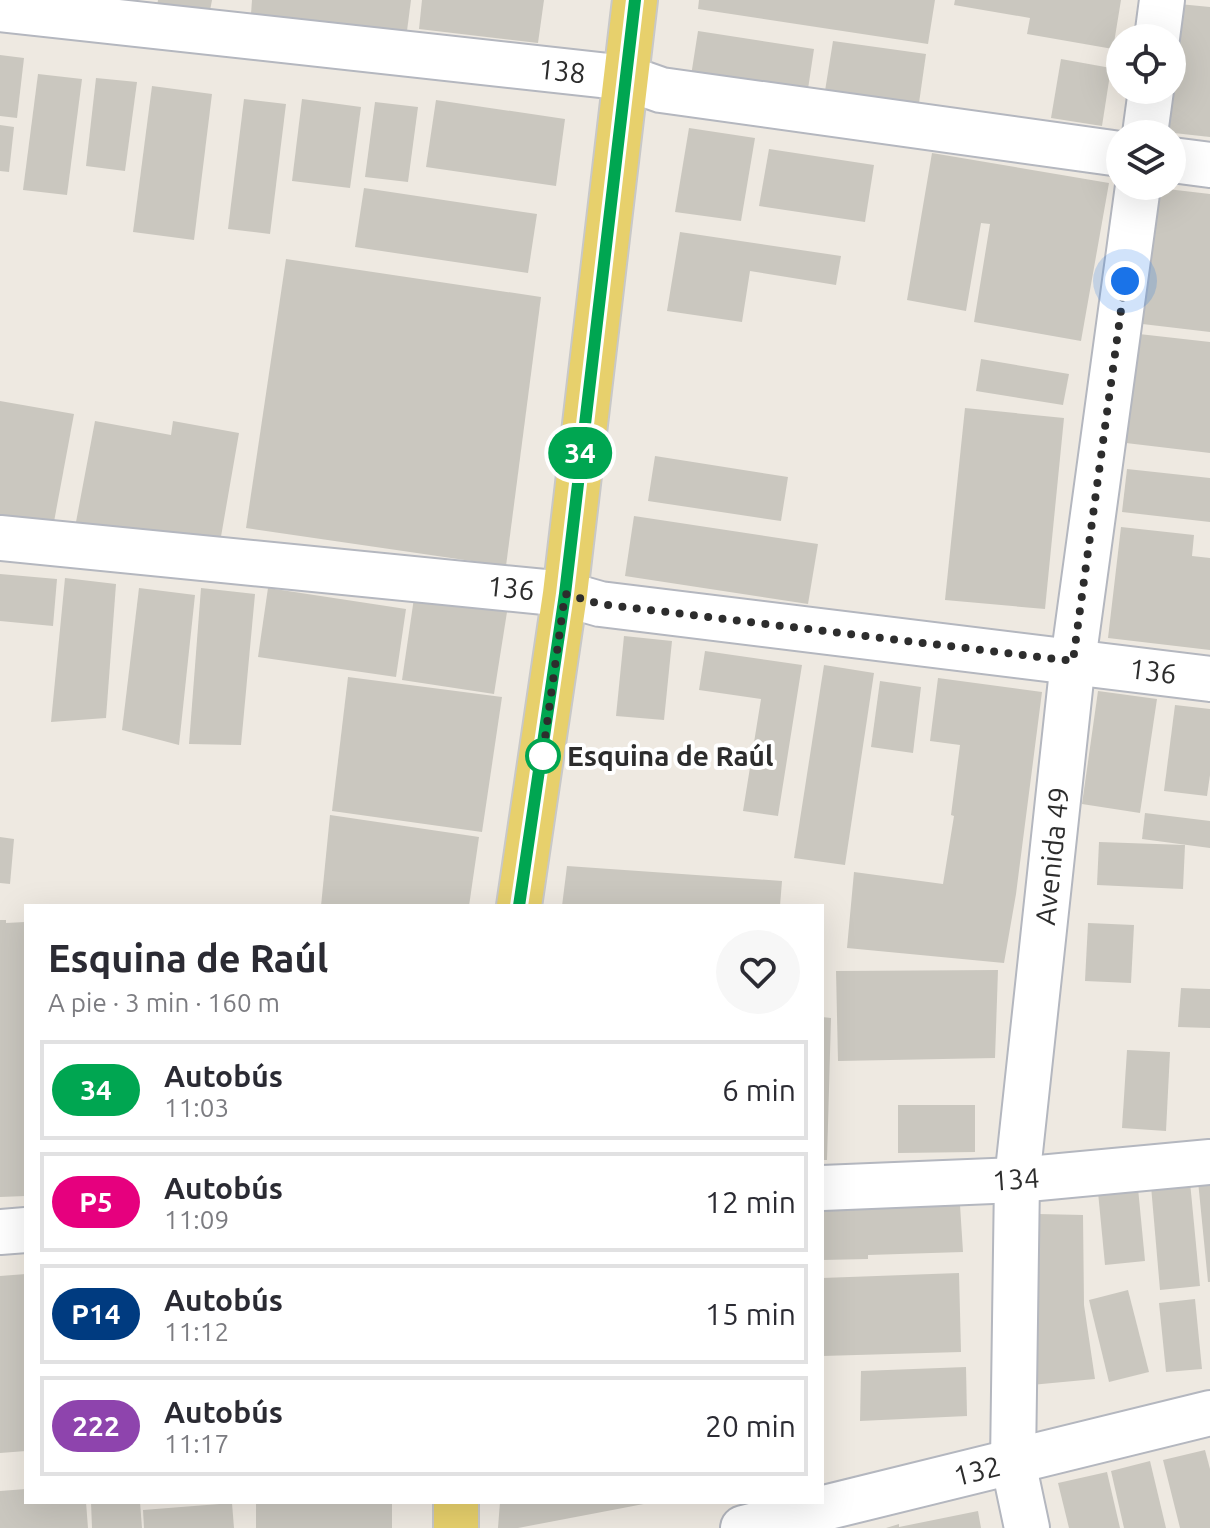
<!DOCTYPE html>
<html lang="es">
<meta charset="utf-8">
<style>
:root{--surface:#fff;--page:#f7f7f7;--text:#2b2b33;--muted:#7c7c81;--line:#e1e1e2}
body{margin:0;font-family:Ubuntu,sans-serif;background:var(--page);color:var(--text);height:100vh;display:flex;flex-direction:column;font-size:30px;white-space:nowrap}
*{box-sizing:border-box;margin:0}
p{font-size:26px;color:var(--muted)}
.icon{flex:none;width:44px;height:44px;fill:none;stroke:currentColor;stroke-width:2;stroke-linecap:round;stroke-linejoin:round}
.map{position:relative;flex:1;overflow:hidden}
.panel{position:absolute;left:24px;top:904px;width:800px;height:600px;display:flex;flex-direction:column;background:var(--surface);border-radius:0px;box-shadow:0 8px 32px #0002}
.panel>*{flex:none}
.badge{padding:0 16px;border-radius:26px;font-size:28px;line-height:52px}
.fabs{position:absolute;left:1106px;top:24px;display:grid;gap:16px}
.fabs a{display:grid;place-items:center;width:80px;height:80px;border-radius:50%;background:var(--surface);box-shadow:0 8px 32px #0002;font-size:40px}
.you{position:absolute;width:40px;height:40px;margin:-20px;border:6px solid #fff;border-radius:50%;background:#1a73e8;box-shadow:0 0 0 12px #1a73e833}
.map>.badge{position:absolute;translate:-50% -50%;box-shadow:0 0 0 4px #fff}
.round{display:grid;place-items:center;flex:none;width:84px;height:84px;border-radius:42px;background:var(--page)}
.head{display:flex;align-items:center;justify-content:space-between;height:136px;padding:0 24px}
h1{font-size:38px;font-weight:700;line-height:60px}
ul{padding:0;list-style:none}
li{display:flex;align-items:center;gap:24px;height:100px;margin:0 16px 12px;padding:0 8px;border:4px solid var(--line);border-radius:0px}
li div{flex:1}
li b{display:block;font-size:30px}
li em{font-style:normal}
li .badge{min-width:88px;font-weight:700;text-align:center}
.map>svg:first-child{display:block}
</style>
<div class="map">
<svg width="1210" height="1528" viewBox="0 0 1210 1528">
<rect width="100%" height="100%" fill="#eee9e1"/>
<g fill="#cac7bf">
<path d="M158 0H212L208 21 156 12Z"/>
<path d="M252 0H411L407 31 251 14Z"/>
<path d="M422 0H544L538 43 419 29Z"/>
<path d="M699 0H935L928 44 698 9Z"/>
<path d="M955 0H1121L1113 49 1027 34 1030 18 954 5Z"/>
<path d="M1179 4 1210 7V137L1165 132 1172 90Z"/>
<path d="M698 31 814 49 808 89 691 76Z"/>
<path d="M833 41 926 54 918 110 825 91Z"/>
<path d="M0 55 24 58 17 118 0 116Z"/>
<path d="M1061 59 1111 68 1102 126 1051 118Z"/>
<path d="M38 74 82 79 67 195 23 190Z"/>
<path d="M96 78 137 82 125 171 86 166Z"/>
<path d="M152 86 212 94 194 240 133 232Z"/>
<path d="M244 99 286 104 270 234 228 229Z"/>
<path d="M302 99 361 107 350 188 292 181Z"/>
<path d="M436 100 565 119 556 186 426 167Z"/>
<path d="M375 102 418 107 408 182 365 177Z"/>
<path d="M0 125 14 127 9 172 0 171Z"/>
<path d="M689 128 755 138 741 221 675 212Z"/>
<path d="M769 149 874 165 865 222 759 206Z"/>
<path d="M932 153 1109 183 1081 341 974 322 990 224 981 223 966 311 907 300Z"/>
<path d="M1150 187 1210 194V332L1134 323Z"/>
<path d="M364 188 537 214 528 273 355 247Z"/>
<path d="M680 232 841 256 836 285 750 271 742 322 667 311Z"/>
<path d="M286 259 541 297 506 566 246 528Z"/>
<path d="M1139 334 1210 342V453L1126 443Z"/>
<path d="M981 359 1069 374 1063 405 976 391Z"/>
<path d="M0 401 74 414 53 527 0 517Z"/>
<path d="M965 408 1064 418 1045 609 945 600Z"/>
<path d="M95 421 171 435 173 421 239 433 219 548 76 522Z"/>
<path d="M655 456 788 477 781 521 648 501Z"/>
<path d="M1127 469 1210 478V522L1122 512Z"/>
<path d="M634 516 818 544 808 604 625 576Z"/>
<path d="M1121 527 1194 535 1192 556 1210 558V650L1108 638Z"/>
<path d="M0 574 57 579 53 626 0 621Z"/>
<path d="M65 578 116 584 106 718 51 722Z"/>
<path d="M139 588 195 595 179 745 122 730Z"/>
<path d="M201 588 255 594 241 745 189 744Z"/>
<path d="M268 588 406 609 396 677 258 657Z"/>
<path d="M414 598 507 612 494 694 402 680Z"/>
<path d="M624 636 672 641 664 720 616 716Z"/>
<path d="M705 651 802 665 778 816 743 811 761 699 699 690Z"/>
<path d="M824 665 874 673 845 865 794 858Z"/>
<path d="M348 677 502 697 482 832 332 811Z"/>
<path d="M938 678 1042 692 1016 894 1004 963 847 948 854 872 943 884 954 816 951 815 960 745 930 741Z"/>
<path d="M880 681 921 687 913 753 871 747Z"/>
<path d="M1098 691 1157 699 1140 813 1082 804Z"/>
<path d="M1175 705 1210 709V775L1207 796 1164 791Z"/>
<path d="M1145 813 1210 821V848L1142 839Z"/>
<path d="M330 815 479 837 469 906H321Z"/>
<path d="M0 837 14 839 10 884 0 883Z"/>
<path d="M1099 842 1185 845 1183 889 1097 885Z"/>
<path d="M567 866 782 881 780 906H562Z"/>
<path d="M0 920H6V923L25 922 26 945V1196L0 1197Z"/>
<path d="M1088 923 1134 925 1131 983 1085 981Z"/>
<path d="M998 970 995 1058 838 1061 836 971Z"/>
<path d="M1181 988 1210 989V1028L1178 1027Z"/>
<path d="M822 1017 831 1018 827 1160H822Z"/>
<path d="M1127 1050 1170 1052 1166 1131 1122 1128Z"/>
<path d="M898 1105H975V1152L898 1153Z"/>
<path d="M1210 1179V1282H1208L1198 1181Z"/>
<path d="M1190 1182 1200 1286 1160 1290 1151 1186Z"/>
<path d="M1138 1188 1145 1261 1105 1265 1098 1192Z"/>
<path d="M960 1205 963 1252 868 1255V1259L822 1260V1211Z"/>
<path d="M1038 1214 1083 1215 1084 1305 1095 1379 1031 1385Z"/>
<path d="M959 1273 961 1352 822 1356V1278Z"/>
<path d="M26 1274V1451L0 1453V1276Z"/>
<path d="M1128 1290 1149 1372 1109 1382 1089 1300Z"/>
<path d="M1195 1299 1202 1369 1166 1372 1159 1303Z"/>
<path d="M966 1367 967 1416 860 1421 861 1371Z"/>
<path d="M1205 1450 1210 1469V1528H1180L1163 1460Z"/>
<path d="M1150 1461 1166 1528H1124L1111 1471Z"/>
<path d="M1107 1472 1120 1528H1069L1058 1483Z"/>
<path d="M26 1489V1502H86L88 1528H0V1491Z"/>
<path d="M91 1502H140L142 1528H92Z"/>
<rect x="256" y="1502" width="136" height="26"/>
<path d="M500 1502H649V1503L518 1528H498Z"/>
<path d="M232 1503 234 1528H144L143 1510Z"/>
<path d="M978 1511 981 1528H886L899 1524V1527Z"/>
</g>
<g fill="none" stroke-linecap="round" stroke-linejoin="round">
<defs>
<g id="minor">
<path d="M0 9 627 78 661 90 1120 154"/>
<path d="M1157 38 1162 0"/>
<path d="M1145 134 1151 90"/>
<path d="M1172 160 1210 165"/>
<path d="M0 538 565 594 600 604 1210 679"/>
<path d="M822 1188 1017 1180 1210 1162"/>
<path d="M0 1232 26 1230"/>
<path d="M743 1528 1210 1413"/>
<path d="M1027 1528 1013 1462 1017 1180 1073 661 1138 186"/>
</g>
<g id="major">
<path d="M519 906 565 594 635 0"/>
<path d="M456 1502V1528"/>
</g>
</defs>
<use href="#minor" stroke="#b4b7bf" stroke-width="48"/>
<use href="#major" stroke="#c8c8c8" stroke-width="48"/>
<use href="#minor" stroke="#fff" stroke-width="44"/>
<use href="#major" stroke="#e7d06c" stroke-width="44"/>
</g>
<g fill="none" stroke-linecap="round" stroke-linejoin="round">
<defs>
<path id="line" d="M519 906 565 594 635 0"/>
</defs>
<use href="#line" stroke="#fff" stroke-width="18"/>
<use href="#line" stroke="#00a651" stroke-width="12"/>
<path stroke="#2d2d2d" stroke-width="8" stroke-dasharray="0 14.4" d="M543 756 541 767 565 594 600 604 1073 661 1125 281"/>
</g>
<circle fill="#fff" stroke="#00a651" stroke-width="4" cx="543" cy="756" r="16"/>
<g text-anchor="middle" stroke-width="8" stroke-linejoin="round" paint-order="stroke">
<g font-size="28" fill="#2d2d2d" stroke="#fff">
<text transform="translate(562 71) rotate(6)" y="10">138</text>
<text transform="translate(511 588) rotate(6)" y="10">136</text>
<text transform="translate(1153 671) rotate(7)" y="10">136</text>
<text transform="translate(1052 856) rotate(-84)" y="10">Avenida 49</text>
<text transform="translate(1016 1179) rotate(-4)" y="10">134</text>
<text transform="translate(977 1471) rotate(-14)" y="10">132</text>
</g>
<g font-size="28" font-weight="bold" fill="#2d2d2d" stroke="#fff" text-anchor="start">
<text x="567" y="766">Esquina de Raúl</text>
</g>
</g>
</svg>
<div class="fabs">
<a><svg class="icon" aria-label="locate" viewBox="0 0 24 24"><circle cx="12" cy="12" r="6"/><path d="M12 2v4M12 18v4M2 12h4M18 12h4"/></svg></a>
<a><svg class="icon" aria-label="layers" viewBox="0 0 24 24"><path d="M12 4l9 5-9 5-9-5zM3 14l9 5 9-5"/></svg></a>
</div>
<div class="you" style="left:1125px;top:281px"></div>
<b class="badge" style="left:580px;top:453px;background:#00a651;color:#fff">34</b>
<section class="panel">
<div class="head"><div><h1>Esquina de Raúl</h1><p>A pie · 3 min · 160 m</p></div><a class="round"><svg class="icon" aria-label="heart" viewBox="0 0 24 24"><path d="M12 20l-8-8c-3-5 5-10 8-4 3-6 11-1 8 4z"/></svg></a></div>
<ul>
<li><span class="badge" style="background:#00a651;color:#fff">34</span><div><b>Autobús</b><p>11:03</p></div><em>6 min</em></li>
<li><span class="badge" style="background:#e6007e;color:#fff">P5</span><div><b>Autobús</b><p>11:09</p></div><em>12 min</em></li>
<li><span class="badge" style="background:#003b80;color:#fff">P14</span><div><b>Autobús</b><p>11:12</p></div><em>15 min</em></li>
<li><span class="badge" style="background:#8e44ad;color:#fff">222</span><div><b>Autobús</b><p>11:17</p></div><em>20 min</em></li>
</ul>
</section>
</div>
